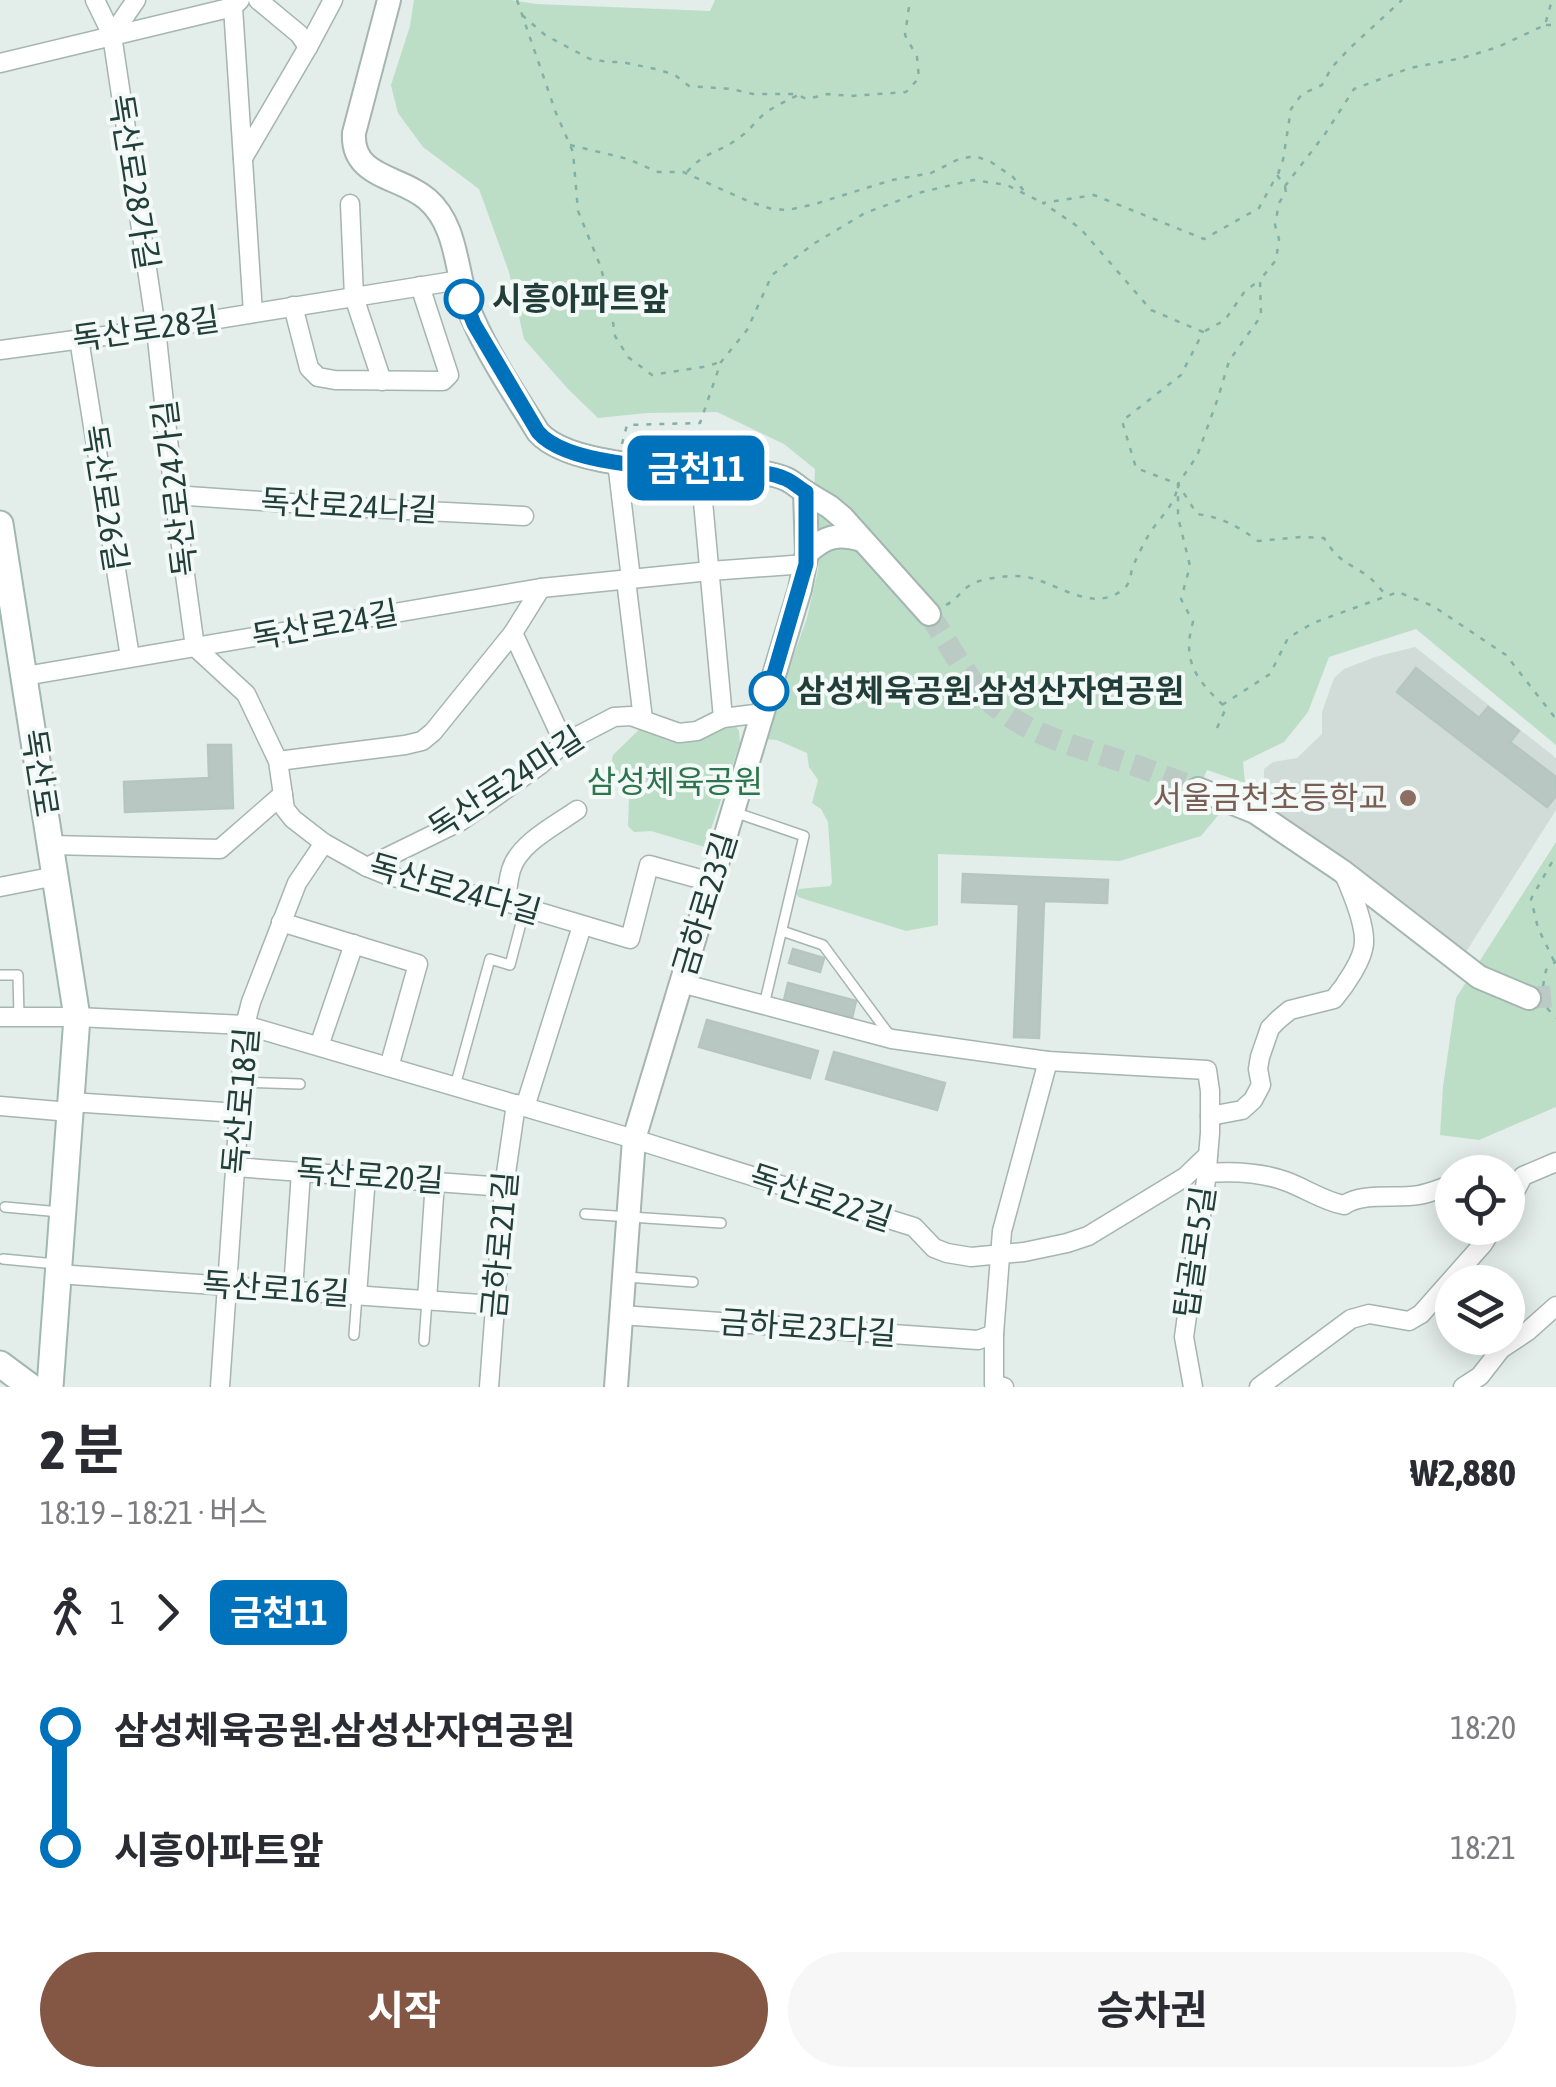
<!DOCTYPE html>
<html lang="ko">
<meta charset="utf-8">
<style>
:root{--surface:#fff;--page:#f7f7f7;--text:#2b2b33;--muted:#7c7c81;--accent:#845745}
body{margin:0;font-family:"Asap Condensed","Noto Sans KR",sans-serif;background:var(--page);color:var(--text);height:100vh;display:flex;flex-direction:column;font-size:38px;white-space:nowrap}
*{box-sizing:border-box;margin:0}
p{font-size:32px;color:var(--muted)}
.icon{flex:none;width:55px;height:55px;fill:none;stroke:currentColor;stroke-width:2;stroke-linecap:round;stroke-linejoin:round}
.map{position:relative;height:1387px;overflow:hidden}
.drawer{display:flex;flex-direction:column;background:var(--surface);flex:1}
.drawer>*{flex:none}
.badge{padding:0 20px;border-radius:15px;font-size:35px;line-height:65px}
.tools{position:absolute;left:1435px;top:1155px;display:grid;gap:20px}
.tools a{display:grid;place-items:center;width:90px;height:90px;border-radius:50%;background:var(--surface);box-shadow:0 5px 25px #0003;font-size:50px}
.map>.badge{position:absolute;translate:-50% -50%;box-shadow:0 0 0 5px #fff}
.legs{display:flex;align-items:center;gap:15px;height:110px;padding:0 40px;font-size:32px}
.legs p{margin-inline-start:auto}
.overview{display:flex;align-items:center;justify-content:space-between;height:170px;padding:0 40px}
h1{font-size:55px;font-weight:700;line-height:75px}
.primary-button{display:flex;gap:20px;margin-top:auto;padding:20px 40px}
.primary-button a{flex:1;height:115px;border-radius:60px;background:var(--accent);color:#fff;font-size:40px;font-weight:700;line-height:115px;text-align:center}
.primary-button a+a{background:var(--page);color:var(--text)}
ul{padding:0 40px;list-style:none}
li{display:flex;align-items:center;gap:35px;height:120px;font-size:38px}
li i{display:grid;place-items:center;width:15px;height:100%;margin:0 12px;background:currentColor}
li i::after{content:'';width:25px;height:25px;margin:-12px;border:8px solid;border-radius:50%;background:var(--surface)}
li p{margin-inline-start:auto}
li:first-child i{background:linear-gradient(#0000 50%,currentColor 0)}
li:last-child i{background:linear-gradient(currentColor 50%,#0000 0)}
.map>svg:first-child{display:block}
</style>
<div class="map">
<svg width="1556" height="1387" viewBox="0 0 1556 1387">
<rect width="100%" height="100%" fill="#e3ede9"/>
<path fill="#d1dcd8" d="M1415 647 1556 758V810L1459 963 1255 812 1264 785V769L1273 762 1297 758 1322 734V712L1334 678 1344 669 1375 657Z"/>
<g fill="#bcdec7">
<path d="M414 0H511L536 4 710 11 715 0H1556V745L1416 629 1329 657 1308 712 1284 742 1243 762 1245 783 1207 770 1194 801 1220 813 1201 836 1120 861 938 854V925L906 931 798 897 796 893 799 889 830 886 832 883 828 822 821 809 812 803 818 780 809 767 807 753 777 740 764 739 807 618 818 570 819 535 813 513 815 469 784 444 717 412 647 413 598 418 568 389 524 339 509 272 479 189 423 147 398 113 391 85 410 26Z"/>
<path d="M648 721 668 729 733 722 739 731 740 743 705 847 651 831 634 832 628 826 629 798 612 760 613 755Z"/>
<path d="M1556 842V1107L1479 1140 1440 1135 1443 1087 1456 998Z"/>
</g>
<g fill="#b8c7c2" stroke="#b5c6c0" stroke-width="2.5">
<path d="M1416 668 1479 718 1488 707 1519 731 1510 742 1556 777V796L1547 807 1397 692Z"/>
<path d="M208 745H231L233 808 125 812 124 782 209 778Z"/>
<path d="M963 874 1108 880 1107 903 1044 901 1039 1038 1014 1037 1019 904 962 902Z"/>
<path d="M793 949 824 958 820 972 789 963Z"/>
<path d="M788 983 856 1001 852 1018 784 1000Z"/>
<path d="M707 1020 818 1051 810 1078 699 1047Z"/>
<path d="M834 1052 945 1083 937 1110 826 1079Z"/>
</g>
<g fill="none" stroke-linecap="round" stroke-linejoin="round">
<g stroke="#bccac6" stroke-width="22" stroke-dasharray="22 11" stroke-linecap="butt">
<path d="M929 614C946 639 966 677 986 698 1022 733 1072 745 1118 760 1145 768 1172 779 1198 789"/>
<path d="M1529 998 1556 996"/>
</g>
<defs>
<g id="service">
<path d="M734 812 804 836 764 1005"/>
<path d="M782 931 823 945 891 1037"/>
<path d="M0 975H18L19 1017"/>
<path d="M241 1082 300 1084"/>
<path d="M455 1086 490 959 510 965 525 908"/>
<path d="M5 1207 60 1212"/>
<path d="M585 1214 721 1223"/>
<path d="M3 1259 56 1264"/>
<path d="M627 1277 693 1282"/>
<path d="M354 1335 357 1295"/>
<path d="M424 1341 427 1300"/>
</g>
<g id="minor">
<path d="M95 0 112 35 156 329 174 495 195 647 246 694 278 761 285 809 293 819 324 843 367 867 389 876 506 902 630 939 649 865 711 882"/>
<path d="M258 0 299 34 308 47"/>
<path d="M233 7 253 313"/>
<path d="M112 35 136 0"/>
<path d="M0 63 233 7 240 0"/>
<path d="M243 158 308 47 333 0"/>
<path d="M350 204 354 297 382 381"/>
<path d="M293 306 309 368 318 377 335 380 443 381 449 375 420 286"/>
<path d="M79 339 130 657"/>
<path d="M0 350 156 329 460 280"/>
<path d="M617 462 631 579"/>
<path d="M700 469 723 718"/>
<path d="M174 495 348 507 524 516"/>
<path d="M626 580 643 719"/>
<path d="M513 633 564 743"/>
<path d="M25 676 541 588 710 571 806 564"/>
<path d="M278 761 405 745 422 741 433 732 513 633 541 588"/>
<path d="M51 845 220 849 283 794"/>
<path d="M367 867 461 821 540 765 564 743 614 717 631 716 679 733 697 731 723 718 763 713"/>
<path d="M0 887 56 876"/>
<path d="M506 902C507 892 508 880 511 870 519 843 556 825 577 810"/>
<path d="M281 922 418 964 389 1067"/>
<path d="M681 983 892 1039 1048 1061 1207 1070 1210 1091V1133L1206 1180 1184 1337 1193 1387"/>
<path d="M0 1017H77L245 1025 634 1139 914 1227 934 1248 947 1253 971 1257 1024 1252 1067 1243 1088 1236 1185 1177 1208 1155"/>
<path d="M319 1046 354 944"/>
<path d="M70 1102 239 1113"/>
<path d="M0 1106 70 1112"/>
<path d="M525 1107 582 926"/>
<path d="M1210 1116 1242 1110 1253 1100 1261 1085 1258 1069 1260 1057 1270 1028 1279 1019 1290 1010 1334 999C1344 987 1364 959 1364 942 1365 923 1351 890 1343 872"/>
<path d="M235 1167 504 1187"/>
<path d="M1206 1173C1232 1171 1260 1172 1285 1181 1305 1188 1323 1201 1344 1205 1363 1192 1396 1199 1419 1195 1430 1193 1441 1188 1452 1185"/>
<path d="M1508 1205 1523 1176 1556 1162"/>
<path d="M58 1274 494 1305"/>
<path d="M293 1290 301 1172"/>
<path d="M357 1295 366 1176"/>
<path d="M427 1300 435 1181"/>
<path d="M621 1315 978 1340 994 1334"/>
<path d="M220 1387 245 1025 251 1002 297 883 324 843"/>
<path d="M489 1387 504 1187 516 1104"/>
<path d="M1004 1387 994 1384V1334L1002 1231 1048 1061"/>
<path d="M1259 1387 1351 1319 1369 1314 1409 1321 1421 1314 1483 1244 1493 1228"/>
<path d="M1463 1387 1480 1376 1501 1349 1528 1331 1556 1306"/>
</g>
<g id="tertiary">
<path d="M389 0 354 133C351 178 401 176 427 199 461 228 455 282 473 319 490 358 516 396 538 432 570 468 677 468 725 470 744 471 768 471 786 479 793 482 799 488 805 492L807 553 800 589 634 1139 616 1387"/>
<path d="M805 492 830 507 843 518 929 614"/>
<path d="M807 553C825 536 838 533 862 540"/>
<path d="M1198 789 1255 812 1342 871 1479 977 1529 998"/>
</g>
<g id="secondary">
<path d="M0 524 77 1017 50 1387"/>
<path d="M0 1364 31 1387"/>
</g>
</defs>
<use href="#service" stroke="#a5b5b1" stroke-width="12"/>
<use href="#minor" stroke="#a5b5b1" stroke-width="21"/>
<use href="#tertiary" stroke="#a5b5b1" stroke-width="26"/>
<use href="#secondary" stroke="#a1b8b2" stroke-width="29"/>
<g stroke="#83b0a6" stroke-width="2.5" stroke-dasharray="5 8" stroke-linecap="butt">
<path d="M517 0 556 113 573 152 578 211 600 265 610 301 615 336 628 357 652 375 703 367 721 362"/>
<path d="M522 15 545 35 590 59 608 62H621L656 69 675 75 689 86 731 89 753 94H795L807 99 828 94 851 96 906 92 919 78 917 57 905 35 910 0"/>
<path d="M1546 25H1556"/>
<path d="M570 145 628 159 658 172H683L750 202 772 209 788 210 815 204 892 180 931 173 959 159 975 156 991 162 1013 177 1027 195"/>
<path d="M687 172C706 150 720 153 740 137 749 131 755 122 763 115 774 106 786 101 798 95"/>
<path d="M1278 174 1283 160 1291 109 1302 94 1322 85 1332 67 1351 47 1402 0"/>
<path d="M1285 187 1286 192 1279 203 1275 225 1279 239 1276 260 1260 280 1261 316 1229 361 1218 398 1197 456 1178 484 1197 514C1221 517 1238 526 1258 541L1300 537 1324 538C1339 563 1347 561 1369 577 1375 582 1381 590 1387 596"/>
<path d="M1205 331 1225 320 1245 291 1260 280"/>
<path d="M622 444 627 425 700 423 721 362 747 330 772 275 815 243 865 213 922 192 973 180 1007 185 1041 202"/>
<path d="M946 605C956 600 961 591 970 585 979 579 1003 576 1015 576 1050 575 1087 615 1121 591 1132 584 1129 575 1134 564 1138 555 1143 545 1148 536 1157 520 1172 509 1177 490"/>
<path d="M1222 705 1270 674 1288 638 1313 623 1398 592 1433 606 1506 655 1556 719"/>
<path d="M1217 728 1226 708C1198 681 1181 663 1193 622L1181 599 1190 566 1178 517V484L1136 468 1122 421 1181 375 1203 332 1151 310 1080 228 1043 203 1094 195 1204 239 1259 208 1277 175 1285 186 1325 134 1354 89 1410 68 1462 58 1498 47 1545 25 1552 0"/>
<path d="M1554 961 1538 928 1531 899 1556 855"/>
<path d="M1543 986 1546 970 1556 961"/>
<path d="M1547 1008 1556 1018"/>
</g>
<use href="#service" stroke="#fff" stroke-width="9"/>
<use href="#minor" stroke="#fff" stroke-width="18"/>
<use href="#tertiary" stroke="#fff" stroke-width="22"/>
<use href="#secondary" stroke="#fff" stroke-width="25"/>
</g>
<g fill="none" stroke-linecap="round" stroke-linejoin="round">
<defs>
<path id="line-1" d="M464 299 474 324 538 432C569 468 677 468 725 470 744 471 768 471 786 479 793 482 799 488 806 492V564L769 691"/>
</defs>
<use href="#line-1" stroke="#fff" stroke-width="22"/>
<use href="#line-1" stroke="#0072bc" stroke-width="15"/>
</g>
<g fill="#fff" stroke="#0072bc" stroke-width="5">
<circle cx="464" cy="299" r="18"/>
<circle cx="769" cy="691" r="18"/>
</g>
<circle fill="#8d6e63" stroke="#f3f9f6" stroke-width="4" cx="1408" cy="798" r="10"/>
<g text-anchor="middle" stroke-width="8" stroke-linejoin="round" paint-order="stroke">
<g font-size="32" fill="#223e39" stroke="#f3f9f6">
<text transform="translate(134 182) rotate(81)" y="11">독산로28가길</text>
<text transform="translate(146 329) rotate(-8)" y="11">독산로28길</text>
<text transform="translate(175 488) rotate(-97)" y="11">독산로24가길</text>
<text transform="translate(105 498) rotate(81)" y="11">독산로26길</text>
<text transform="translate(349 506) rotate(3)" y="11">독산로24나길</text>
<text transform="translate(325 625) rotate(-10)" y="11">독산로24길</text>
<text transform="translate(40 773) rotate(81)" y="11">독산로</text>
<text transform="translate(506 783) rotate(-33)" y="11">독산로24마길</text>
<text transform="translate(455 889) rotate(16)" y="11">독산로24다길</text>
<text transform="translate(705 904) rotate(-73)" y="11">금하로23길</text>
<text transform="translate(241 1101) rotate(-85)" y="11">독산로18길</text>
<text transform="translate(370 1176) rotate(4)" y="11">독산로20길</text>
<text transform="translate(821 1198) rotate(18)" y="11">독산로22길</text>
<text transform="translate(500 1245) rotate(-85)" y="11">금하로21길</text>
<text transform="translate(1195 1252) rotate(-82)" y="11">탑골로5길</text>
<text transform="translate(276 1289) rotate(4)" y="11">독산로16길</text>
<text transform="translate(808 1328) rotate(4)" y="11">금하로23다길</text>
</g>
<g font-size="32" font-weight="bold" fill="#223e39" stroke="#f3f9f6" text-anchor="start">
<text x="492" y="310">시흥아파트앞</text>
<text x="796" y="702">삼성체육공원.삼성산자연공원</text>
</g>
<g font-size="32" fill="#2d754e" stroke="#f3f9f6">
<text x="675" y="793">삼성체육공원</text>
</g>
<g font-size="32" fill="#785e54" stroke="#f3f9f6" text-anchor="end">
<text x="1388" y="809">서울금천초등학교</text>
</g>
</g>
</svg>
<div class="tools">
<a><svg class="icon" aria-label="locate" viewBox="0 0 24 24"><circle cx="12" cy="12" r="6"/><path d="M12 2v4M12 18v4M2 12h4M18 12h4"/></svg></a>
<a><svg class="icon" aria-label="layers" viewBox="0 0 24 24"><path d="M12 4l9 5-9 5-9-5zM3 14l9 5 9-5"/></svg></a>
</div>
<b class="badge" style="left:696px;top:468px;background:#0072bc;color:#fff">금천11</b>
</div>
<section class="drawer">
<div class="overview"><div><h1>2 분</h1><p>18:19 – 18:21 · 버스</p></div><b>₩2,880</b></div>
<div class="legs"><svg class="icon" aria-label="walk" viewBox="0 0 24 24"><circle cx="13" cy="4" r="2"/><path d="M13 8l-2 6 4 7M11 14l-3 7M7 12l3-4h3l4 4"/></svg>1<svg class="icon" aria-label="forward" viewBox="0 0 24 24"><path d="M9 5l7 7-7 7"/></svg><b class="badge" style="background:#0072bc;color:#fff">금천11</b></div>
<ul>
<li><i style="color:#0072bc"></i><b>삼성체육공원.삼성산자연공원</b><p>18:20</p></li>
<li><i style="color:#0072bc"></i><b>시흥아파트앞</b><p>18:21</p></li>
</ul>
<div class="primary-button"><a>시작</a><a>승차권</a></div>
</section>
